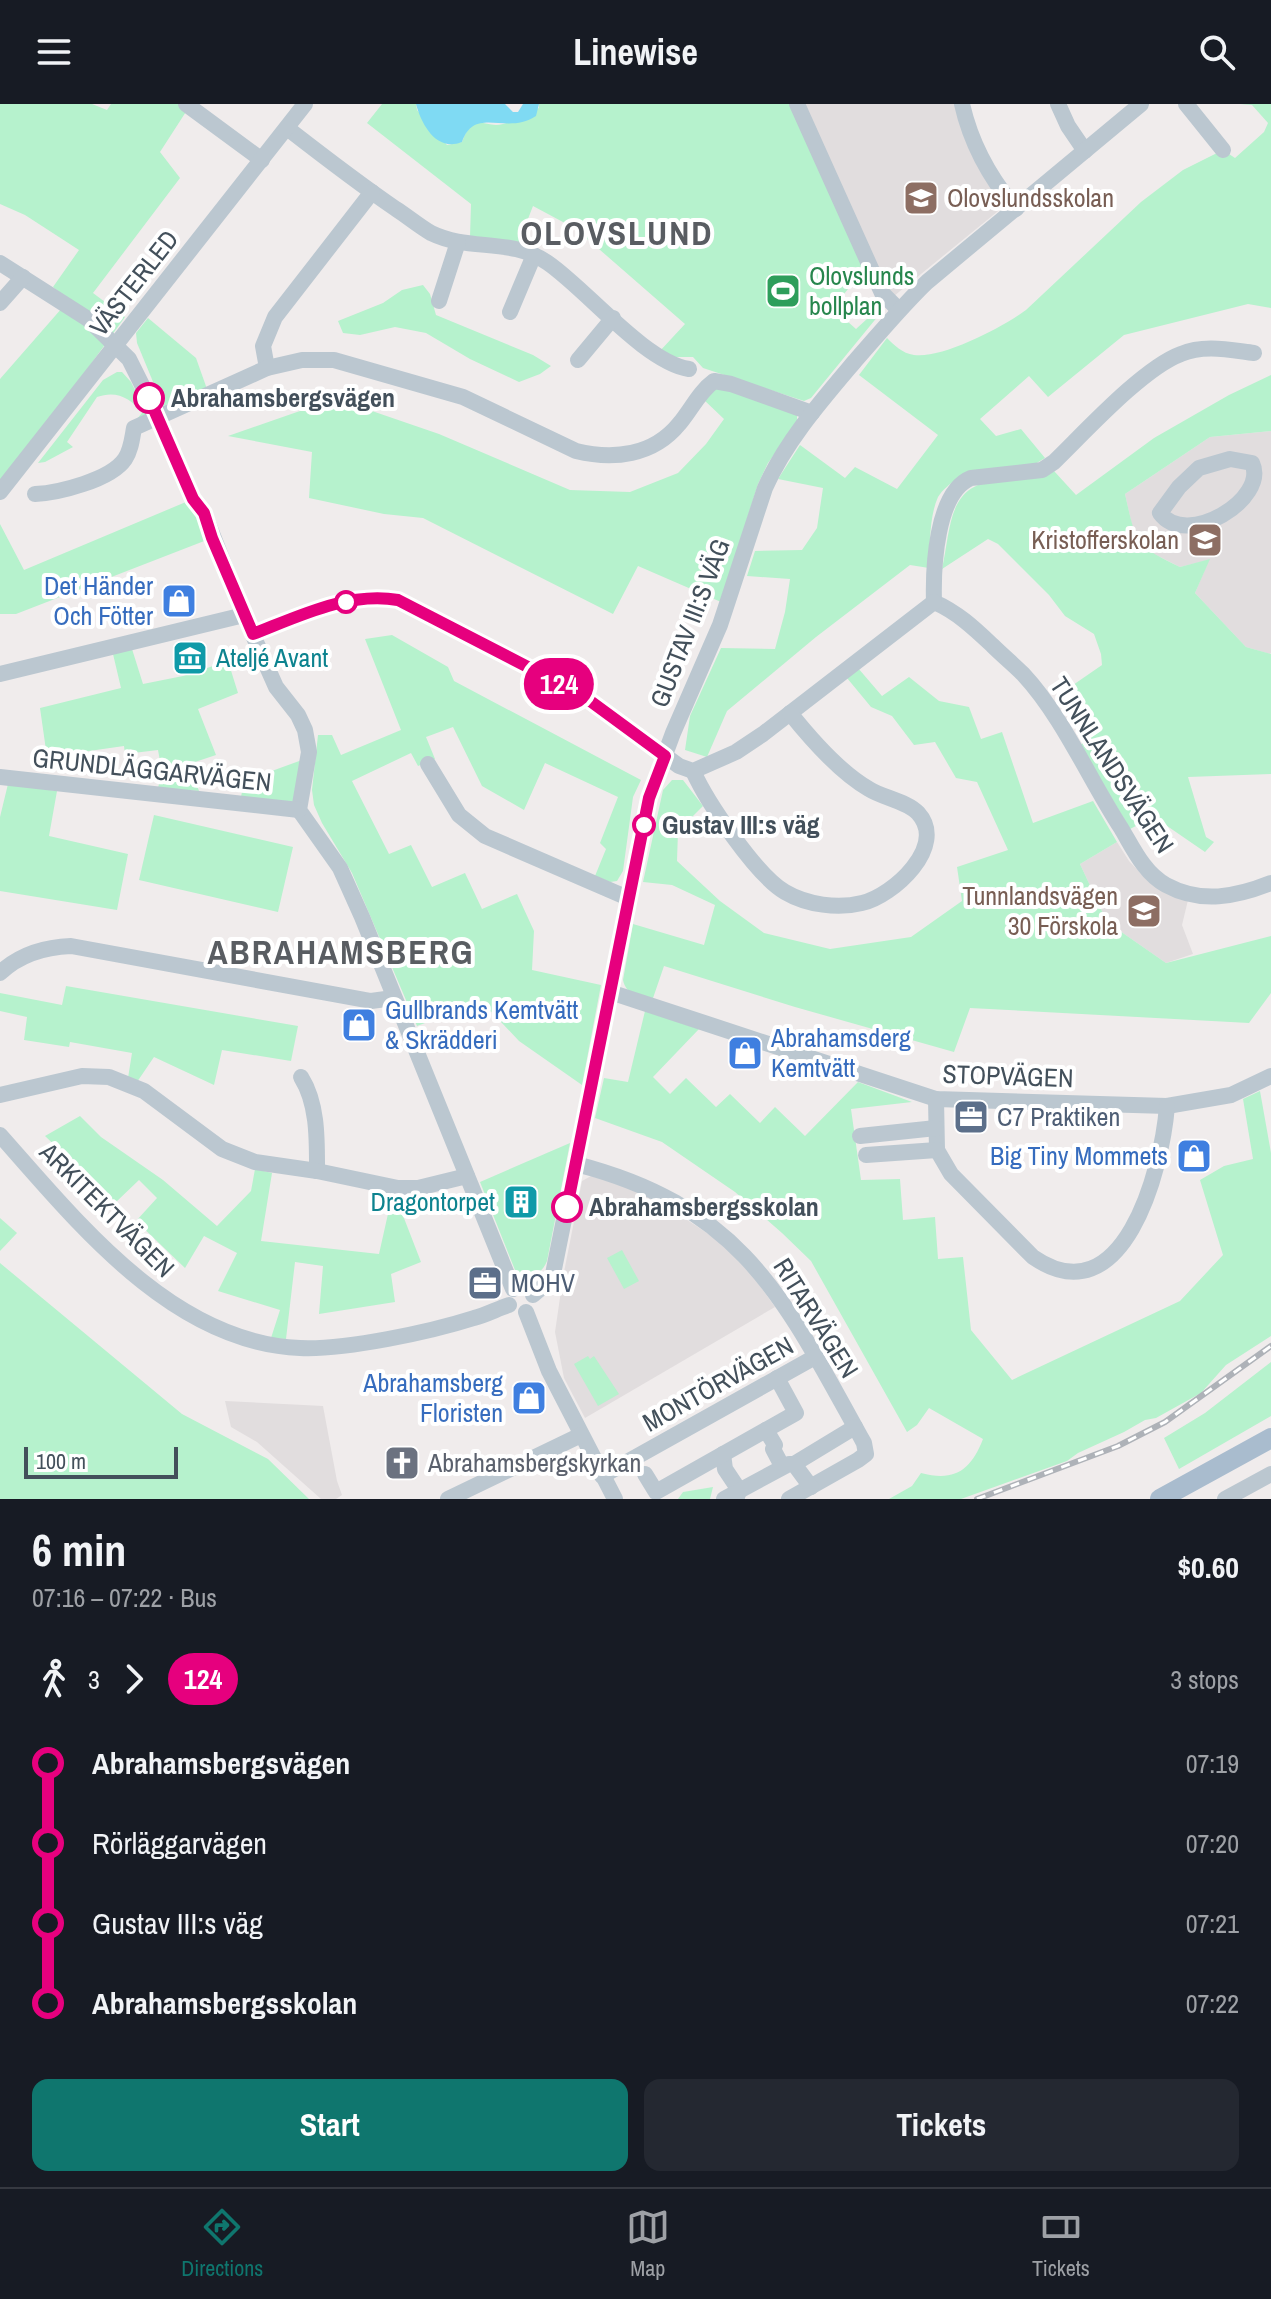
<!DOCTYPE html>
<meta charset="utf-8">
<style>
:root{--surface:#171b24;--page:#242831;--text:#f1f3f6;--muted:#9ea1a6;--line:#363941;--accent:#0f766e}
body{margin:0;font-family:"Archivo Narrow",sans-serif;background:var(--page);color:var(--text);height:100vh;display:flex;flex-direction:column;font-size:30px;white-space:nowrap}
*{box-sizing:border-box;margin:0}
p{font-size:26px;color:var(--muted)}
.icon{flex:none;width:44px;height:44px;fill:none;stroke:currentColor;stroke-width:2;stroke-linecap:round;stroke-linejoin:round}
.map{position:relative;height:1395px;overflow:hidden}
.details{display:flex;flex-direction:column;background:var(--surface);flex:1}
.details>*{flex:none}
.badge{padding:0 16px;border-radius:26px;font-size:28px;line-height:52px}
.scale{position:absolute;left:24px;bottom:20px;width:154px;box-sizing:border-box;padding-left:8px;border:4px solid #43505b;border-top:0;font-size:22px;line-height:28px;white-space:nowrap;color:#43505b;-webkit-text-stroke:6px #fff;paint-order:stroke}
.map>.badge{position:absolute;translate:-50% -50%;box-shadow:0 0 0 4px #fff}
.legs{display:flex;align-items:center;gap:12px;height:88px;padding:0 32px;font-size:26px}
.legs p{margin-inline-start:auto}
.head{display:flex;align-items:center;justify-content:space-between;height:136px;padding:0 32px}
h1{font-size:44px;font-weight:700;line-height:60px}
.cta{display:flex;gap:16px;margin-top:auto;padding:16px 32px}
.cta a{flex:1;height:92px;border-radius:16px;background:var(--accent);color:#fff;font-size:32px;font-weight:700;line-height:92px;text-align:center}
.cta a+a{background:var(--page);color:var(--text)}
ul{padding:0 32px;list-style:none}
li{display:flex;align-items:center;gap:28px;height:80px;font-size:30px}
li i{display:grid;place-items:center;width:12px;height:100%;margin:0 10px;background:currentColor}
li i::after{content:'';width:20px;height:20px;margin:-10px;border:6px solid;border-radius:50%;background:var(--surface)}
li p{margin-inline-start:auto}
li:first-child i{background:linear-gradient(#0000 50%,currentColor 0)}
li:last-child i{background:linear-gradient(currentColor 50%,#0000 0)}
header{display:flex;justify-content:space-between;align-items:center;height:104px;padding:0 32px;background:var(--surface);font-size:36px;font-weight:700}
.tab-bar{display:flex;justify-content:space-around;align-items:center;height:112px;border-top:2px solid var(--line);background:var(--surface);font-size:22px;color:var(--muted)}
.tab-bar a{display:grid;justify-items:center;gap:4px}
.tab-bar .active{color:var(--accent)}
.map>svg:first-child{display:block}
</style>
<header><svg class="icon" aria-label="menu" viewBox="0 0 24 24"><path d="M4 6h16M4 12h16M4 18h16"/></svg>Linewise<svg class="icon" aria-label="search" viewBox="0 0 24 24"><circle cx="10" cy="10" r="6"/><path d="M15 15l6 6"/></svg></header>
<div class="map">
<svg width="1271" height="1395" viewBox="0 0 1271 1395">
<rect width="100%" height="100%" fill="#f0ecec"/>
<g fill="#e1ddde">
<path d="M803 0H955L977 61 1003 103 894 192 887 184Z"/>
<path d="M1271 327V549L1270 550 1246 543 1195 489 1209 456 1180 463 1144 445 1133 426 1125 390 1210 333Z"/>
<path d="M1117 738 1129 757 1147 776 1188 796 1182 821 1193 850 1166 859 1107 818 1080 760Z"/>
<path d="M591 1072 626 1082 663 1100 716 1135 745 1161 775 1203 585 1314 564 1274 555 1228 563 1173 582 1077Z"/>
<path d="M225 1297 323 1302 337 1377 342 1391 336 1395H321L257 1338 231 1323Z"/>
</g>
<g fill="#b6f2cd">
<path d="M0 0H92L107 6 111 0H191L160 48 180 74 93 189 125 213 11 370 0 381V275L69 196 53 183 79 146 25 111 0 100Z"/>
<path d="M382 0H416L417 6 447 41 462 38C474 6 484 25 503 20 515 17 528 9 539 4V0H790L866 163 826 212 847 217 856 225 880 203 883 206 811 294 804 297 703 264 693 253H671L659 248 685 220 576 125 533 102 519 138 470 133 471 100 367 19Z"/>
<path d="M1240 0H1271V204L1248 200 1124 231 1048 293 1029 272 980 315 996 332 1021 325 1045 354 1035 360 957 375C951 379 942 386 938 393 929 413 930 442 929 464L910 461 816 533 727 607 707 653 685 646 690 612 721 544 775 545 785 508 790 475 747 472 755 447 802 446 817 424 823 384 778 375 800 341 845 374 855 363 897 385 938 331 859 271 887 234C895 242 902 249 914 251 942 255 1003 223 1026 206L1141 98 1183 66 1223 46 1235 54 1264 28 1268 19 1252 1Z"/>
<path d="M423 181 430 190 436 211 533 251 551 262 540 270 519 278 470 255 426 229 395 223 360 231 343 229 338 217 383 199 402 186Z"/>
<path d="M148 214 196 254 207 285 163 302 137 239 136 229Z"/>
<path d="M117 268H122L131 278 147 310 136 316 142 309C131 294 116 286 97 293L67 338 73 343 45 358 38 359 103 276Z"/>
<path d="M1271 271V327L1210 333 1125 390C1136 438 1134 441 1180 463L1210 455 1195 489 1246 543 1271 550V670L1188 673 1206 733 1214 738 1205 748 1154 713 1130 725 1080 641 1102 626 1073 581 1102 561 1101 550 1094 530 1065 512 1049 491 998 440 988 435 942 465C952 419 947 377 1006 376 1026 375 1035 376 1054 367L1076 391 1154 334 1229 291Z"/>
<path d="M714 277 797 311V319L768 359 758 380 721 498 638 462 613 510 423 414 384 410 309 394 312 348 228 332 320 300 372 307 439 330 570 386 630 388 678 369 706 340 724 315 703 295Z"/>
<path d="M193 395 212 434 16 510H0V420L24 466Z"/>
<path d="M392 531 448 563 454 577 641 676 633 693 623 767 617 777 610 778 595 772 606 745 600 739 618 693 545 659 524 706 482 682 453 623 426 633 435 655 418 662 411 649 352 677 389 750 411 741 432 783 465 769 482 805 517 790 534 827 532 866 601 881 582 981 519 937 484 900 478 899 417 922 352 769 322 719 314 701 312 686 318 631H332L341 651 401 626 365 535Z"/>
<path d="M132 545 143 580 183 572 228 557 238 589 198 605 216 651 189 660 199 687 158 684 162 668 158 646 125 650 124 642 47 653 40 604 121 584 113 550Z"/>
<path d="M858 564 882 592 909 573 939 597 969 603 981 635 1002 628 1033 719 1093 697 1117 738 1080 760 1107 818 1166 859 1271 832V889L1249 919 970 904 954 948 795 903 664 862 652 897C639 892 626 891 623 876L633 820 704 841 715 801 672 781 643 778 663 686 672 676H683L703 702 678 727 677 757 720 797 764 829 830 845 911 833 962 797 957 763 1008 746 977 678 956 674 935 638 914 641 892 612 871 603 847 574Z"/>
<path d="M302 656 296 696 290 699 241 693 244 677Z"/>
<path d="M8 680 57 687 49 732 128 750 117 806 0 787V713Z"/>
<path d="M154 711 293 743 278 808 139 776Z"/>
<path d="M66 882 298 922 291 957 222 946 214 981 154 953 137 978 128 974 132 949 70 938 69 943 24 936 27 913 0 907V889L62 901Z"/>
<path d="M645 907 699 925 653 973 670 990 686 974 716 1003 730 990 760 1019 775 1003 805 1032 858 978 912 998 851 1005 861 1076 900 1075 903 1116 935 1113 938 1155 963 1153 971 1226 1012 1276 1180 1197 1223 1151 1200 1076 1224 1062 1253 1055 1243 995 1260 987 1271 1049V1232L1226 1261 1201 1289 1156 1314 1145 1316 1124 1328 1078 1349 1067 1357 961 1395H889L912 1382 921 1369C955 1378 971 1366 983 1335L929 1304 917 1321 907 1328 811 1157 782 1129 735 1088 662 1038 595 1014 604 974 628 978Z"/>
<path d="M80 1012 101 1033 163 1076 217 1122 251 1087 255 1065 272 1069 261 1137 379 1150 392 1092 407 1091 402 1109 421 1158 391 1170 395 1198 319 1210 323 1162 295 1158 286 1235 271 1234 280 1206 218 1187 237 1149 204 1132 185 1164 136 1117 157 1094 139 1076 115 1099 45 1032Z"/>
<path d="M570 1039 547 1157C542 1170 530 1176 517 1171L480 1078Z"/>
<path d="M0 1114 17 1129 0 1147Z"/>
<path d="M622 1146 639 1177 624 1185 607 1154Z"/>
<path d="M0 1159 182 1310 268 1355 309 1395H0Z"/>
<path d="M588 1252 590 1255 594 1252 619 1290 598 1302 574 1260Z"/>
<path d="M1271 1258V1312L1179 1365 1164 1334 1205 1309Z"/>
<path d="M713 1383 710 1395H678L683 1388Z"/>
</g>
<path fill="#7fdaf3" d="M416 0H505L513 8H518L523 0H539L536 12C506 32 475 1 462 38 437 48 422 22 416 0Z"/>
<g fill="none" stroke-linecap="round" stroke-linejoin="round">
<g stroke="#bbc7d0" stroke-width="16">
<path d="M186 0 262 56"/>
<path d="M797 0 882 189 899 206"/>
<path d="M962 0C971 40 989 73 1016 105"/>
<path d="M1058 0 1068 22 1085 47"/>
<path d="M1186 0 1223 46"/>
<path d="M287 24C323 52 358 79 396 105 407 112 419 122 431 129 470 148 511 133 548 159 587 186 645 258 689 265"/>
<path d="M0 159 88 215 129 255 158 313 193 395 204 409 244 511 276 583 298 611 305 626 309 648 299 706 340 764 362 813 513 1185"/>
<path d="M439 197 458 138"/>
<path d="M0 199 23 173"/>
<path d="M510 208 534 151"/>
<path d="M578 256 613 214"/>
<path d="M267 264 263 242 275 213 372 88"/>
<path d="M1230 355 1252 359C1269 395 1186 445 1160 409L1179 383 1199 364Z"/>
<path d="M0 388 305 0"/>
<path d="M35 390C58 389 111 376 125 355 131 346 132 335 134 324L267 264 302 256H334L463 293 576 347C613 356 653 352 679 320 691 306 699 288 714 277L731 280 812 309"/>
<path d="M934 498C957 508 974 524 992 541 1002 551 1013 560 1023 570 1063 613 1089 675 1121 724 1133 744 1144 769 1166 781 1201 800 1236 793 1271 779"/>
<path d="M934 498C933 464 936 388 971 374L1042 366 1054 358C1085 328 1143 264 1181 250 1204 240 1230 246 1254 249"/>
<path d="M253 530C297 513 349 487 398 496L582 591 679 662 693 667 736 648 763 630 934 498"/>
<path d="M0 570 244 511"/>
<path d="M428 660 459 711 485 732 628 794"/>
<path d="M693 667C707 698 756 771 785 788 807 801 838 805 862 799 893 792 948 742 918 709 907 697 883 694 869 685 841 669 810 634 790 609"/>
<path d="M0 673 299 706"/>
<path d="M0 869C19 851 45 843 71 842L371 897 393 894"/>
<path d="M610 888 936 995 1167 1002 1231 991 1271 972"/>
<path d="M301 973C318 1000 317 1036 317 1067"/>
<path d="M0 991 82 972 109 973 144 987 222 1045 255 1058 317 1067 398 1084H418L467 1072"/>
<path d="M936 995 937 1046 951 1070 1033 1153C1123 1215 1162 1066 1167 1002"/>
<path d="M0 1031C78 1119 173 1239 300 1244 346 1246 430 1228 474 1214 486 1211 497 1205 509 1201"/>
<path d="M860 1032 936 1024"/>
<path d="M866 1051 937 1046"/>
<path d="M576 1060C746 1104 785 1197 864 1339L866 1350 858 1356 789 1395"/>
<path d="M533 1191 552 1175 649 694 673 629 720 521 765 384C786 337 822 296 855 257 879 230 901 203 927 178L1141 0"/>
<path d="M526 1208 549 1267 615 1395"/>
<path d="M766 1326 775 1341 773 1345 782 1362"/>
<path d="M723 1350 725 1365 739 1386 737 1393"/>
<path d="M794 1360 855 1323"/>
<path d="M645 1370 656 1388 796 1309 777 1274"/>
<path d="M602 1372 815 1253"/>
<path d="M448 1395 581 1331"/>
<path d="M724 1395 789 1360H794L811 1383"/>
<path d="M1225 1395 1271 1370"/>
</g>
<path stroke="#a9bcce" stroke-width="20" d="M1160 1395 1271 1334"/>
<defs>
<path id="rail" d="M977 1395 1118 1342 1165 1318 1271 1242"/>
</defs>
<use href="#rail" stroke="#aeb2b8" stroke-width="6"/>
<use href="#rail" stroke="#fff" stroke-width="3" stroke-dasharray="9" stroke-linecap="butt"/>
</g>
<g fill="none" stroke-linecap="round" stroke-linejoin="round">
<defs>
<path id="line-1" d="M149 294 193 395 204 409 212 434 253 530C297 513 349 487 398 496L582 591 665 652 649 694 567 1103"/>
</defs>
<use href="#line-1" stroke="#fff" stroke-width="18"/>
<use href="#line-1" stroke="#e6007e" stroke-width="12"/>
</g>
<defs>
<symbol id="school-square" viewBox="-11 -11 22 22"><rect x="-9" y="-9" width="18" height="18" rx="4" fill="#8d6e63" stroke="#fff"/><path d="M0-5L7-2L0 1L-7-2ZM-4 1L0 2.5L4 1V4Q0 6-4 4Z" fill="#fff"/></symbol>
<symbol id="stadium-square" viewBox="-11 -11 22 22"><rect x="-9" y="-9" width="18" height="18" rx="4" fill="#2e9e5b" stroke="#fff"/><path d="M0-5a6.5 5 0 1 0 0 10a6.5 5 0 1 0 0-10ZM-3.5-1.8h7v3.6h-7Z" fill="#fff"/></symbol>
<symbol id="shop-square" viewBox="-11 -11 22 22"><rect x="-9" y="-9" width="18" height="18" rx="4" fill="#3f7fe0" stroke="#fff"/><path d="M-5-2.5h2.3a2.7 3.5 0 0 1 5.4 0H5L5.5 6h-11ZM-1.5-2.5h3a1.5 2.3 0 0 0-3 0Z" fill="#fff"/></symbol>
<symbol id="museum-square" viewBox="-11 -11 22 22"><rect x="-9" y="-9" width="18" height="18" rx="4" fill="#0f9aa8" stroke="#fff"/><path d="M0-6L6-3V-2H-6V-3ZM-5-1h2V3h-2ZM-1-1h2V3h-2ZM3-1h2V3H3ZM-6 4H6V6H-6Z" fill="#fff"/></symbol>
<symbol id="office-square" viewBox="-11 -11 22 22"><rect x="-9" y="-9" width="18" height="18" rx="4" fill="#5c6f8a" stroke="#fff"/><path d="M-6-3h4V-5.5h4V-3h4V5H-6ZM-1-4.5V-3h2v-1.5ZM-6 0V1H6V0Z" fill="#fff"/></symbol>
<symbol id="building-square" viewBox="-11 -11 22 22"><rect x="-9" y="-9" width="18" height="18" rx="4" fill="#0f9aa8" stroke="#fff"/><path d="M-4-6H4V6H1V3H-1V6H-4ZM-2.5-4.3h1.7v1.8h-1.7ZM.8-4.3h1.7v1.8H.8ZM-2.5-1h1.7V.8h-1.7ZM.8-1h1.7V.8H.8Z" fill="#fff"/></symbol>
<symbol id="church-square" viewBox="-11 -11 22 22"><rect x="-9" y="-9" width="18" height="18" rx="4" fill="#6b7280" stroke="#fff"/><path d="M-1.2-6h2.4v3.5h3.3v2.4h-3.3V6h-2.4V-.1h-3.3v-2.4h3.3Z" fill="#fff"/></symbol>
</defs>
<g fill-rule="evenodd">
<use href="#school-square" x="901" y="74" width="40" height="40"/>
<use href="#stadium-square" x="763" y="167" width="40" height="40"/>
<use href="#school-square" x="1185" y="416" width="40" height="40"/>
<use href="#shop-square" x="159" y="477" width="40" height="40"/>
<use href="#museum-square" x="170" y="534" width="40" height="40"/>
<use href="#school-square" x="1124" y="787" width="40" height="40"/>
<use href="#shop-square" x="339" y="901" width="40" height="40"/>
<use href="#shop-square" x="725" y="929" width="40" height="40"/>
<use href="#office-square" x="951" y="993" width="40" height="40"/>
<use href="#shop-square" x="1174" y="1032" width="40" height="40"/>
<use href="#building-square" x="501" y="1078" width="40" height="40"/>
<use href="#office-square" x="465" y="1159" width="40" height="40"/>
<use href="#shop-square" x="509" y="1274" width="40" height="40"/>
<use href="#church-square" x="382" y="1339" width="40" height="40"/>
</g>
<g fill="#fff" stroke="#e6007e" stroke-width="4">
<circle cx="149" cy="294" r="14"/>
<circle cx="346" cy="498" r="10"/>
<circle cx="644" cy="721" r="10"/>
<circle cx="567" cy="1103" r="14"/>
</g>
<g text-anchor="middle" stroke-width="8" stroke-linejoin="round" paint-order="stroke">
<g font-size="26" fill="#785e54" stroke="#fff" text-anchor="end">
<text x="947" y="103" text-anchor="start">Olovslundsskolan</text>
<text x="1179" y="445">Kristofferskolan</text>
<text x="1118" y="801">Tunnlandsvägen<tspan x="1118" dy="30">30 Förskola</tspan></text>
</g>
<g font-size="26" fill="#27864d" stroke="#fff" text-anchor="start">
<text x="809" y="181">Olovslunds<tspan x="809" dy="30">bollplan</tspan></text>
</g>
<g font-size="26" fill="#43505b" stroke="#fff">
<text transform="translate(134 179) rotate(-52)" y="9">VÄSTERLED</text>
<text transform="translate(690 519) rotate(-69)" y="9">GUSTAV III:S VÄG</text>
<text transform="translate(1112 661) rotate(57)" y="9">TUNNLANDSVÄGEN</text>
<text transform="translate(152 666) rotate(6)" y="9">GRUNDLÄGGARVÄGEN</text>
<text transform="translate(1008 972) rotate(2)" y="9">STOPVÄGEN</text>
<text transform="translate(107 1106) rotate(45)" y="9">ARKITEKTVÄGEN</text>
<text transform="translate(816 1214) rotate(58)" y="9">RITARVÄGEN</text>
<text transform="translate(718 1280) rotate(-29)" y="9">MONTÖRVÄGEN</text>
</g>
<g font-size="26" font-weight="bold" fill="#43505b" stroke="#fff" text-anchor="start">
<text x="171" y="303">Abrahamsbergsvägen</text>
<text x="662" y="730">Gustav III:s väg</text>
<text x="589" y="1112">Abrahamsbergsskolan</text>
</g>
<g font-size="26" fill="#366cbe" stroke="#fff" text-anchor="end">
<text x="153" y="491">Det Händer<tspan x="153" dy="30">Och Fötter</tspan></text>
<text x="385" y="915" text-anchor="start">Gullbrands Kemtvätt<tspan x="385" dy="30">&amp; Skrädderi</tspan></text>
<text x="771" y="943" text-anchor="start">Abrahamsderg<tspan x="771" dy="30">Kemtvätt</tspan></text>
<text x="1168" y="1061">Big Tiny Mommets</text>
<text x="503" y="1288">Abrahamsberg<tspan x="503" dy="30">Floristen</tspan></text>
</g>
<g font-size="26" fill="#0d838f" stroke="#fff" text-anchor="start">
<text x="216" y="563">Ateljé Avant</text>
<text x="495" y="1107" text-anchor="end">Dragontorpet</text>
</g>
<g font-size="26" fill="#4e5e75" stroke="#fff" text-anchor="start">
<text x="997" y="1022">C7 Praktiken</text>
<text x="511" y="1188">MOHV</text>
</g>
<g font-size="26" fill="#5b616d" stroke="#fff" text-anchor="start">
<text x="428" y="1368">Abrahamsbergskyrkan</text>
</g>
<g font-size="34" font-weight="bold" letter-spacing="2" fill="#595d62" stroke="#fff">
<text x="617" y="141">OLOVSLUND</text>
<text x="341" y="860">ABRAHAMSBERG</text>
</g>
</g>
</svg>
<div class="scale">100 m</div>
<b class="badge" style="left:559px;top:580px;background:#e6007e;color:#fff">124</b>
</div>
<section class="details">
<div class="head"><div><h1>6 min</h1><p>07:16 – 07:22 · Bus</p></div><b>$0.60</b></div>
<div class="legs"><svg class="icon" aria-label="walk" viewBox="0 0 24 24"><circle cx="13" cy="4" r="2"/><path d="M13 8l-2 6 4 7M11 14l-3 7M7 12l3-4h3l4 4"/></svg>3<svg class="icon" aria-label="forward" viewBox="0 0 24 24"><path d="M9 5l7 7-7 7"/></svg><b class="badge" style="background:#e6007e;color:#fff">124</b><p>3 stops</p></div>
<ul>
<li><i style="color:#e6007e"></i><b>Abrahamsbergsvägen</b><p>07:19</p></li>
<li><i style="color:#e6007e"></i><span>Rörläggarvägen</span><p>07:20</p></li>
<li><i style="color:#e6007e"></i><span>Gustav III:s väg</span><p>07:21</p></li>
<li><i style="color:#e6007e"></i><b>Abrahamsbergsskolan</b><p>07:22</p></li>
</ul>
<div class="cta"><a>Start</a><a>Tickets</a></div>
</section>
<nav class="tab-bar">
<a class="active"><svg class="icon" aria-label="directions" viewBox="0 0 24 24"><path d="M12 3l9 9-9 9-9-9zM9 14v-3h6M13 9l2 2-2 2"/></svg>Directions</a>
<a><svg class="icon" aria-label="map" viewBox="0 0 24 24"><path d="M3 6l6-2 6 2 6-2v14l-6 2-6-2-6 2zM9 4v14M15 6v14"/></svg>Map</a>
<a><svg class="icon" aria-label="tickets" viewBox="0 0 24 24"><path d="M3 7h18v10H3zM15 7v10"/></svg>Tickets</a>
</nav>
